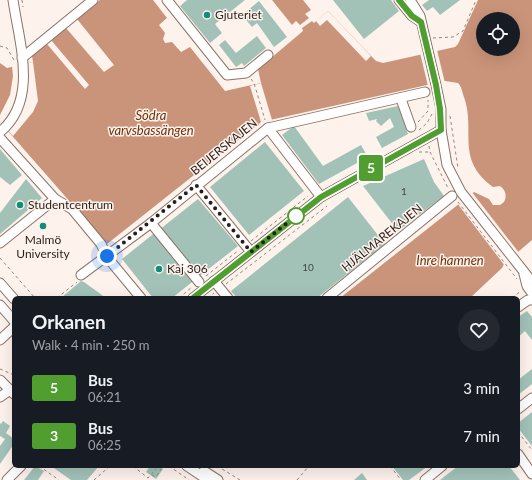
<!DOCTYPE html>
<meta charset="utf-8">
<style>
:root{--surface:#171b24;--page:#242831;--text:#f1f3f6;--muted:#9ea1a6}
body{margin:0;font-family:Lato,sans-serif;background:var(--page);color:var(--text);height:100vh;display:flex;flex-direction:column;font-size:15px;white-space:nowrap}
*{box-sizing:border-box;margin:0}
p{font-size:13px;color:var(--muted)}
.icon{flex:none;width:22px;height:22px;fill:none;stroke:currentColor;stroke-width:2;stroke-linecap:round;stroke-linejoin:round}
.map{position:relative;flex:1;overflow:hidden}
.panel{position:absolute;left:12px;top:296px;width:508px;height:172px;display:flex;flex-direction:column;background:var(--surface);border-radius:6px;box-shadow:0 4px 16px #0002}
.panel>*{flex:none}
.badge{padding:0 8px;border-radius:3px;font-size:14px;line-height:26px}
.fabs{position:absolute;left:476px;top:12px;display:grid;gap:8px}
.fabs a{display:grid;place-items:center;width:44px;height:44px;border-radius:50%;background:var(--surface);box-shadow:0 4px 16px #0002;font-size:20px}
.you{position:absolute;width:20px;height:20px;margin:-10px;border:3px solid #fff;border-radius:50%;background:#1a73e8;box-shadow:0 0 0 6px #1a73e833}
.map>.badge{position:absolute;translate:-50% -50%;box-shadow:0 0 0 2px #fff}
.round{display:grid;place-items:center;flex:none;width:42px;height:42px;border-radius:21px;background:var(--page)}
.headline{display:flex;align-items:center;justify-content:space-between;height:68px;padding:0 20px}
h1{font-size:19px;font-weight:700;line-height:30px}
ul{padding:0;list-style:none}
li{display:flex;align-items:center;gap:12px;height:48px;padding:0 20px}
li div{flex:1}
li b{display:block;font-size:15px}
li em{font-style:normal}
li .badge{min-width:44px;font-weight:700;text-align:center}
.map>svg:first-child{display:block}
</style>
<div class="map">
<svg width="532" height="480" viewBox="0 0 532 480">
<rect width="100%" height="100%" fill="#fef2ed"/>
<g fill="#ca947a" fill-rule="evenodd">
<path d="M100 0H153L167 18 159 25 165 33 163 39 165 43 172 42 181 52 190 47 225 91 261 83 258 69 303 31 302 28 312 21 314 23 328 11 376 61 383 63 455 47 458 44 478 0H532V240L504 264 502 268 470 298H340L474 192 489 199 493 205H500L504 202C507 196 506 190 500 186L493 187C455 159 476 131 464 97 462 92 462 87 458 83L445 81 261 122 107 244 0 122V63L7 68 33 62 32 56 47 44 85 89 89 85 51 40 66 28 104 72 114 65 77 19ZM483 19H513V49H483Z"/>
<path d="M272 0H303L311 10 305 14 309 18 300 25 296 21 292 25Z"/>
</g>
<g fill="#fef2ed">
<path d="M328 11 371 56 366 61 327 20 320 26 316 21Z"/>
<path d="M437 50 445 83 428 86 420 53Z"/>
<path d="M33 62 38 101 33 112 13 136 0 122V115L10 95 13 76 12 66Z"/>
<path d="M261 83 272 120 261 122 250 86Z"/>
<path d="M471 191 520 254 505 266 457 203Z"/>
<path d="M208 466H234L246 474 238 480H231Z"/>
</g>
<g fill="#a2c2b8">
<path d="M187 0H245L215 24 222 33 210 43 180 6Z"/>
<path d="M333 0H391L399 11 364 39Z"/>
<path d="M429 0H460L440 15 433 7 427 11 422 5Z"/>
<path d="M259 1 287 37 274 47 257 23 252 27 242 15Z"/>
<path d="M257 36 266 48 244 66 242 63 236 67 219 45 225 40 236 53Z"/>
<path d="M398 106 408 134 382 148 376 137 394 127 390 118 381 126 376 121 377 119 369 121 366 113Z"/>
<path d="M294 126 323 166 361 145 368 157 319 184 282 135Z"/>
<path d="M265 142 304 191 249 235 210 187Z"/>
<path d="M0 149 22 175 10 185 0 177Z"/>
<path d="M424 159 434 182 444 196 398 231 363 186Z"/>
<path d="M26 179 42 198 0 234V213Z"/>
<path d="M348 197 385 244 317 298H237L231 291Z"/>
<path d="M198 199 238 246 197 278 159 230Z"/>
<path d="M157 231 196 279 172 298H153L122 259Z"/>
<path d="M81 281 84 282 106 298H61Z"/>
<path d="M527 311 532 317V340L525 331 518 337V317Z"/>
<path d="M532 369V384L518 395V380Z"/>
<path d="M532 412V446L518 428V423Z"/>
<path d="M3 421 10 426 6 433 14 439V444L0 464V446L5 439 0 436V423L1 424Z"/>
<path d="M35 466 44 471 38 480H24Z"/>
<path d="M51 466H99L87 480H71Z"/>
<path d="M150 466H159L163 469 156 479 146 472Z"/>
<path d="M392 466H428L409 480H403Z"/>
<path d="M458 466H509L520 480H440Z"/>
<path d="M362 473 367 480H354Z"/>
</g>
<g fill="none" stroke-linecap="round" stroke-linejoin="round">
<defs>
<g id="minor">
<path d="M167 0 227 75 246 73 268 55"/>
<path d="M399 0 412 16 421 22"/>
<path d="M410 0 420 16 436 85 441 109V130L447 165 461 192 532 282"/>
<path d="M22 58 93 0"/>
<path d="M401 99 411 127"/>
<path d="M268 128 321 197"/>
<path d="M0 132C39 100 19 42 13 0"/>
<path d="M0 138 55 199 72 209 101 244 107 257 141 298"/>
<path d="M196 185 251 252"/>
<path d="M151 223 199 282"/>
<path d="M0 243 55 199"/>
<path d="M524 274 527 286 532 293"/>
<path d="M81 275 151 223 268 128 425 92"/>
<path d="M214 281 228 298"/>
<path d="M0 283 14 299"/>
<path d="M193 298 321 197 441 130"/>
<path d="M327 298 452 196"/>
<path d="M0 305 14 321"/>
<path d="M518 307 528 300H532"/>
<path d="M0 340 14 327"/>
<path d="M0 380 14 394"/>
<path d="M0 397 10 390"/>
<path d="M518 409 532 398"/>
<path d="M518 454 532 474"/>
<path d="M187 466 208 480"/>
<path d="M204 471 218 480"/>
<path d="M7 480 21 466"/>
<path d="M425 480 442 466"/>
</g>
</defs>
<use href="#minor" stroke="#8c7367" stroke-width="11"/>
<g stroke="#928782" stroke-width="1" stroke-dasharray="3 3" stroke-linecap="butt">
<path d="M22 0 23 7"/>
<path d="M433 38 453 37 463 31 476 0"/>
<path d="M0 46 7 48 14 60"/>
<path d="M251 79 254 83 265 120"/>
<path d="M450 116 458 168"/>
<path d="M418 122 428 111V100"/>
<path d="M257 126 260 123"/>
<path d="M419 130 427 123 432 114"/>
<path d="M429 146 430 152 448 188"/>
<path d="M419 152H429"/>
<path d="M458 202 517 279"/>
<path d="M251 241 308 196"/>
<path d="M0 258 35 298"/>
<path d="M206 276 239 250"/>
<path d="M226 284 327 206"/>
<path d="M57 298 77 282"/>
<path d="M179 298 192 287"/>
<path d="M208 298 214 293"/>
<path d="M512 298 521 291"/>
<path d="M0 369 14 375"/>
<path d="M518 432 532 450"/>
<path d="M39 466 59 480"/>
<path d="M133 466 148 478 156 469"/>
<path d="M169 466 189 480"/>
<path d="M217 466 240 480"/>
<path d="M390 466 401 480"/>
<path d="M152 475 156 477 161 469"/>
<path d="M94 480 110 466"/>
<path d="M297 480 309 466"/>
</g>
<use href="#minor" stroke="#fff" stroke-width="9"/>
</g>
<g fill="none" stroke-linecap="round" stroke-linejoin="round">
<defs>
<path id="line" d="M193 298 321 197 441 130 440 109 436 85 421 22 412 16 399 0"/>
</defs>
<use href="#line" stroke="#fff" stroke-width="9"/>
<use href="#line" stroke="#509e2f" stroke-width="6"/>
<path stroke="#291f1a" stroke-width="4" stroke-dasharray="0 7.2" d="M107 256 196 185 251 252 296 216"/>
</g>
<g fill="#0f8f76" stroke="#fef2ed" stroke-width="1.5">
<circle cx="207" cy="15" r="4"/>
<circle cx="20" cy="205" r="4"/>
<circle cx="43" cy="226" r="4"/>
<circle cx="159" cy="269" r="4"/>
</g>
<circle fill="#fff" stroke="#509e2f" stroke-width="2" cx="296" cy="216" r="8"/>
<g text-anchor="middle" stroke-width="3" stroke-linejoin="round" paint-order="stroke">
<g font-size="10" fill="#474842">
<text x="404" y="195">1</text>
<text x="308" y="271">10</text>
</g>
<g font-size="12" fill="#291f1a" stroke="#fef2ed" text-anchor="start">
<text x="215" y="19">Gjuteriet</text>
<text x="28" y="209">Studentcentrum</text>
<text x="43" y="244" text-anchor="middle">Malmö<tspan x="43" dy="14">University</tspan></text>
<text x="167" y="273">Kaj 306</text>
</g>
<g font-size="12" fill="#291f1a" stroke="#fef2ed">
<text transform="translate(224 147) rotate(-39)" y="4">BEIJERSKAJEN</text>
<text transform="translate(382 238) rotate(-39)" y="4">HJÄLMAREKAJEN</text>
</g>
<g font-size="13" font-style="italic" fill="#702f05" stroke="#fef2ed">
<text x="151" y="120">Södra<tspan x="151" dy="15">varvsbassängen</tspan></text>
<text x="450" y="265">Inre hamnen</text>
</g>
</g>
</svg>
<div class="fabs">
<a><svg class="icon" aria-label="locate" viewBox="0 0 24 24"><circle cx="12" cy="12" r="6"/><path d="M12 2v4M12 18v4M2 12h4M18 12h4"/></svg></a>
</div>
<div class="you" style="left:107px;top:256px"></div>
<b class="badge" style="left:371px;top:168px;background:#509e2f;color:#fff">5</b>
<section class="panel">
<div class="headline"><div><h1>Orkanen</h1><p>Walk · 4 min · 250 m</p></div><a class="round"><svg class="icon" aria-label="heart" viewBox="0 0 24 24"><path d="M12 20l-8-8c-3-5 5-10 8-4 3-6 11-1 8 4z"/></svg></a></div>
<ul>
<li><span class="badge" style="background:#509e2f;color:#fff">5</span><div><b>Bus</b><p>06:21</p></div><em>3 min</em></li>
<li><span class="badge" style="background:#509e2f;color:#fff">3</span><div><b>Bus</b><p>06:25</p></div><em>7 min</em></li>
</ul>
</section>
</div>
